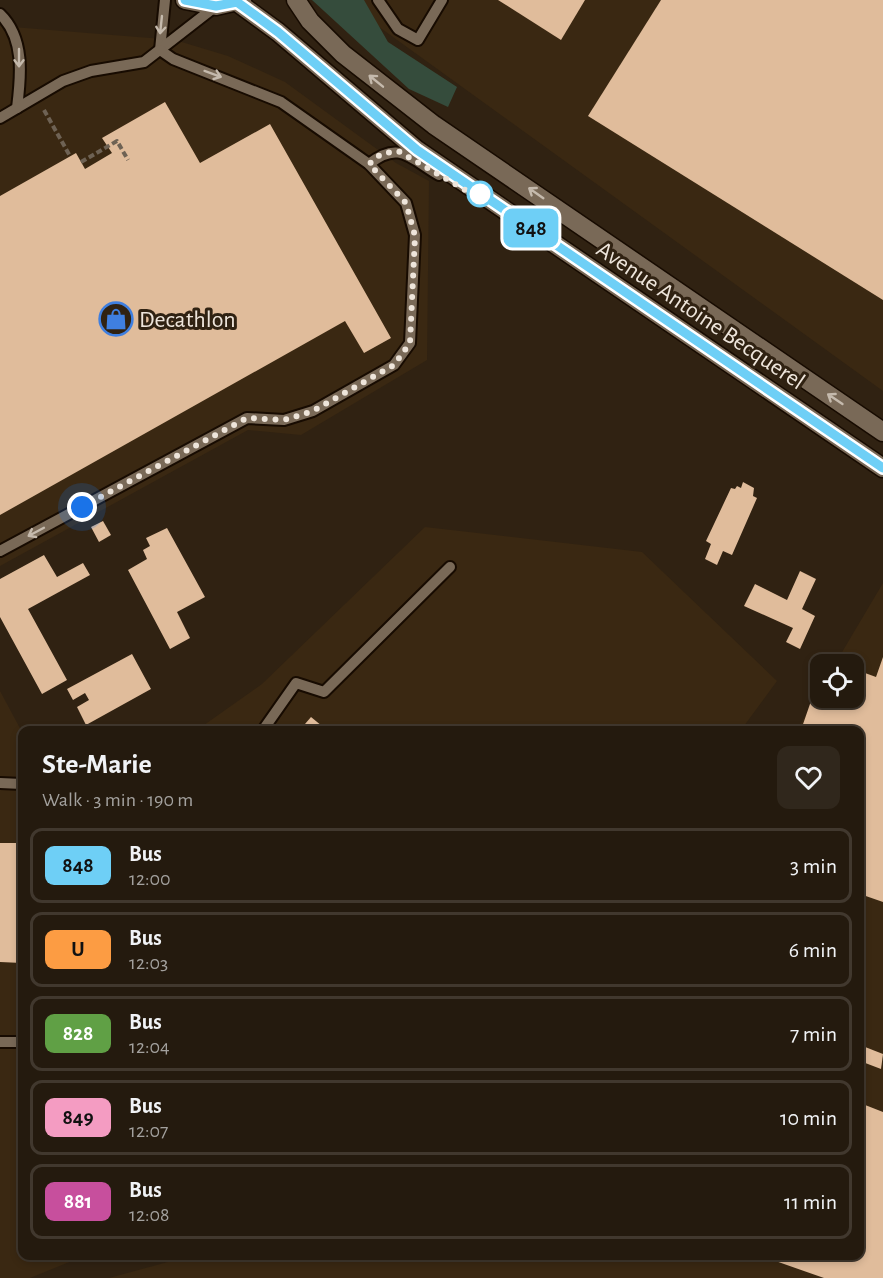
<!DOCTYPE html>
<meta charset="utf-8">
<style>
:root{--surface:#241a0e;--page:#30271c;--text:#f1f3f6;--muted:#a3a19e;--line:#41382e}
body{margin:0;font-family:"Alegreya Sans",sans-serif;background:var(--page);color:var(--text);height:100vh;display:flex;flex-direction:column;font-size:22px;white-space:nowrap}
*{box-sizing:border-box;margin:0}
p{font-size:20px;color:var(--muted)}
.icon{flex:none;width:33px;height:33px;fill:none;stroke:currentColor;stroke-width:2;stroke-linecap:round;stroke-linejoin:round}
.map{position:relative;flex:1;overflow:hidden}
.drawer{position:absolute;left:18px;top:726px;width:846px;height:534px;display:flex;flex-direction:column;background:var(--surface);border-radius:12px;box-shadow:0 3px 9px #0003,0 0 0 2px var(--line)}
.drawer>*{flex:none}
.badge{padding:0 12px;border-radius:9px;font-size:21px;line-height:39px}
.buttons{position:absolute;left:810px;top:654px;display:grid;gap:12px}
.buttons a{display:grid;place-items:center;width:54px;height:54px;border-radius:12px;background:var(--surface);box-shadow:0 3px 9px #0003,0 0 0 2px var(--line);font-size:30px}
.you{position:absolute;width:30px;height:30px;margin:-15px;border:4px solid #fff;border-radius:50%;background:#1a73e8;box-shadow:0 0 0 9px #1a73e833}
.map>.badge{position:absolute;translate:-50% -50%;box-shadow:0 0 0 3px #fff}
.round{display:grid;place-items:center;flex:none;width:63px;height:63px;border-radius:12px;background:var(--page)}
.head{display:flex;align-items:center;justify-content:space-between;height:102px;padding:0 24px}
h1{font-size:28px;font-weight:700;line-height:45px}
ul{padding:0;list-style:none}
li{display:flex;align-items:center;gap:18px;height:75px;margin:0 12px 9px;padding:0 12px;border:3px solid var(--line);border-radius:12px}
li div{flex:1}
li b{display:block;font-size:22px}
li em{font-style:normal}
li .badge{min-width:66px;font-weight:700;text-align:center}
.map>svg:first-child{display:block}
</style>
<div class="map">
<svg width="883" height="1278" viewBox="0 0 883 1278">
<rect width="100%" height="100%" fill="#302212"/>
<g fill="#3a2812">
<path d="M346 0H883V391L346 3Z"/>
<path d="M0 26 175 40 228 56 285 82 396 163 429 181 427 360 301 435 248 430 0 566Z"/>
<path d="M425 527 642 552 777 681 741 730H197L262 684Z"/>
<path d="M883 583V1278H109L190 1256H860V730H797L820 690V698H854V664H835Z"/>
<path d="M0 691 22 732V1256H84L30 1278H0Z"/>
</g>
<path fill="#354c3c" d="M312 0H364L388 42 457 87 448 107 409 89Z"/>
<g fill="#e0bc9b">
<path d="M498 0H585L561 40Z"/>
<path d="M661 0H883V300L588 116Z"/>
<path d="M165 102 200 163 270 124 391 338 364 353 345 321 0 515V196L76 153 85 169 112 153 102 138Z"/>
<path d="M743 482 754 488 753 496 757 498 732 555 723 551 717 565 705 559 711 544 706 541 731 488 735 489 737 486 741 488Z"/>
<path d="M103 521 111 535 99 542 91 527Z"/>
<path d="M167 528 205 597 177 612 190 638 170 649 128 570 147 559 143 550 150 546 146 538Z"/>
<path d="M44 555 57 577 83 563 90 575 28 609 67 680 42 694 0 617V579Z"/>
<path d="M800 571 816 579 802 609 815 616 800 649 786 642 793 628 744 606 755 584 787 600Z"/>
<path d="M132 654 151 689 86 725 77 707 89 700 85 693 73 700 67 689Z"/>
<path d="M883 657V902L860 894V730H801L820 675V698H854V669L876 677Z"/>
<path d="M311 717 322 726 318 730H314L305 724Z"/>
<path d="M0 843H22V963L0 962Z"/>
<path d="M860 1045 883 1054 881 1069 860 1061Z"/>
<path d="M860 1103 883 1112V1278H824L761 1256H860Z"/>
</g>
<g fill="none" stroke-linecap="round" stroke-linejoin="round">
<defs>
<g id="lane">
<path d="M378 0 398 29 418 40 442 0"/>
<path d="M0 14C25 38 21 76 17 108"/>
<path d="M160 50 165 0"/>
<path d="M0 118 63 81 91 71 144 62 216 6"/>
<path d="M369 164C399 140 410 158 439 175"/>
<path d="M0 551 247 418 284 420 313 411 394 365 410 343 415 235 406 203 369 164 281 102 173 59 160 50"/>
<path d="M263 730 296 683 324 692 450 567"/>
<path d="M0 783 22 784"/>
<path d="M0 1042H22"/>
</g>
<g id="secondary">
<path d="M185 0 216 6 242 0"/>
<path d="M296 0 310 21 343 54 434 125 883 432"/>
<path d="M237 2 278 32 417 150 883 468"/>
</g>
</defs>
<use href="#lane" stroke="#170b01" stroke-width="14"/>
<use href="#secondary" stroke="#170b01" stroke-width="21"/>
<g stroke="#6e6254" stroke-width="4" stroke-dasharray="6 3" stroke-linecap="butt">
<path d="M44 110 70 156"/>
<path d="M81 162 117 141 128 160"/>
</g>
<use href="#lane" stroke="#796957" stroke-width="10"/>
<use href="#secondary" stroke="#796957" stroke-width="18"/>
</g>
<defs><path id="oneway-shaft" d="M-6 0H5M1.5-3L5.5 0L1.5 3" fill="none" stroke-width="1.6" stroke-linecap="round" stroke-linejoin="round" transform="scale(1.5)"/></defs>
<g stroke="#c5baad">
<use href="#oneway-shaft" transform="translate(161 25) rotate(96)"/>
<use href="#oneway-shaft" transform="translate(19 58) rotate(90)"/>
<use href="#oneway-shaft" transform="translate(213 74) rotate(20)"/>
<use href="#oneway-shaft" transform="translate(376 81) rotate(-141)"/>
<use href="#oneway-shaft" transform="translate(536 193) rotate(-145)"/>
<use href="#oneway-shaft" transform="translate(835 399) rotate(-146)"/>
<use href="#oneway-shaft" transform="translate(36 532) rotate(152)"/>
</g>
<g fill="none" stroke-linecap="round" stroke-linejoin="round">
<defs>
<path id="line" d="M185 0 216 6 237 2 278 32 417 150 883 468"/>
</defs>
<use href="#line" stroke="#fff" stroke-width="14"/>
<use href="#line" stroke="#6ecff6" stroke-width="9"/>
<path stroke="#eee5db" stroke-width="6" stroke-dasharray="0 10.8" d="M82 507 247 418 284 420 313 411 394 365 410 343 415 236 406 203 369 164 381 154 398 151 474 195 480 194"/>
</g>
<defs>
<symbol id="shop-ring" viewBox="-11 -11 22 22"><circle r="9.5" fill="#302212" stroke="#3f7fe0" stroke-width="1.5"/><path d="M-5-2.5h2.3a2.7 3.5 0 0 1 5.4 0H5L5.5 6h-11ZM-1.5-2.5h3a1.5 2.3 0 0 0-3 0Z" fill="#3f7fe0"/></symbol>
</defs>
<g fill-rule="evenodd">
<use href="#shop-ring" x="97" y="300" width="38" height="38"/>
</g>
<circle fill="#fff" stroke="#6ecff6" stroke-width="3" cx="480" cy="194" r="12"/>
<g text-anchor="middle" stroke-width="6" stroke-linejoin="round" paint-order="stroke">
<g font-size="24" fill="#eee5db" stroke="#302212">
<text transform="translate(701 315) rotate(34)" y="8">Avenue Antoine Becquerel</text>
</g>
<g font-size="24" fill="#eee5db" stroke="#302212" text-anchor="start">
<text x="139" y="327">Decathlon</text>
</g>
</g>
</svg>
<div class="buttons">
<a><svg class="icon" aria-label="locate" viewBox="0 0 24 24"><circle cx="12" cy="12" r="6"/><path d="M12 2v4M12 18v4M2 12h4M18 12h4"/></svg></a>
</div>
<div class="you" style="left:82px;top:507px"></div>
<b class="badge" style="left:531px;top:228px;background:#6ecff6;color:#111">848</b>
<section class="drawer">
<div class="head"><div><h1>Ste-Marie</h1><p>Walk · 3 min · 190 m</p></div><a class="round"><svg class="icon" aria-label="heart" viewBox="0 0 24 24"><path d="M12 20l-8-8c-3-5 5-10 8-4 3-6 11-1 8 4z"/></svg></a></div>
<ul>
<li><span class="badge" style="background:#6ecff6;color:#111">848</span><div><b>Bus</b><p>12:00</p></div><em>3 min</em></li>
<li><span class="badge" style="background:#fc9c43;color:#111">U</span><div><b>Bus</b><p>12:03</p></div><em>6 min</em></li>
<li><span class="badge" style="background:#60a045;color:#fff">828</span><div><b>Bus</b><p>12:04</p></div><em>7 min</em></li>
<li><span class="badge" style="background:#f49cc2;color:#111">849</span><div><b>Bus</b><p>12:07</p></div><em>10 min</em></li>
<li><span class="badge" style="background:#c74f9d;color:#fff">881</span><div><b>Bus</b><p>12:08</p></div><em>11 min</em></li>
</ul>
</section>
</div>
